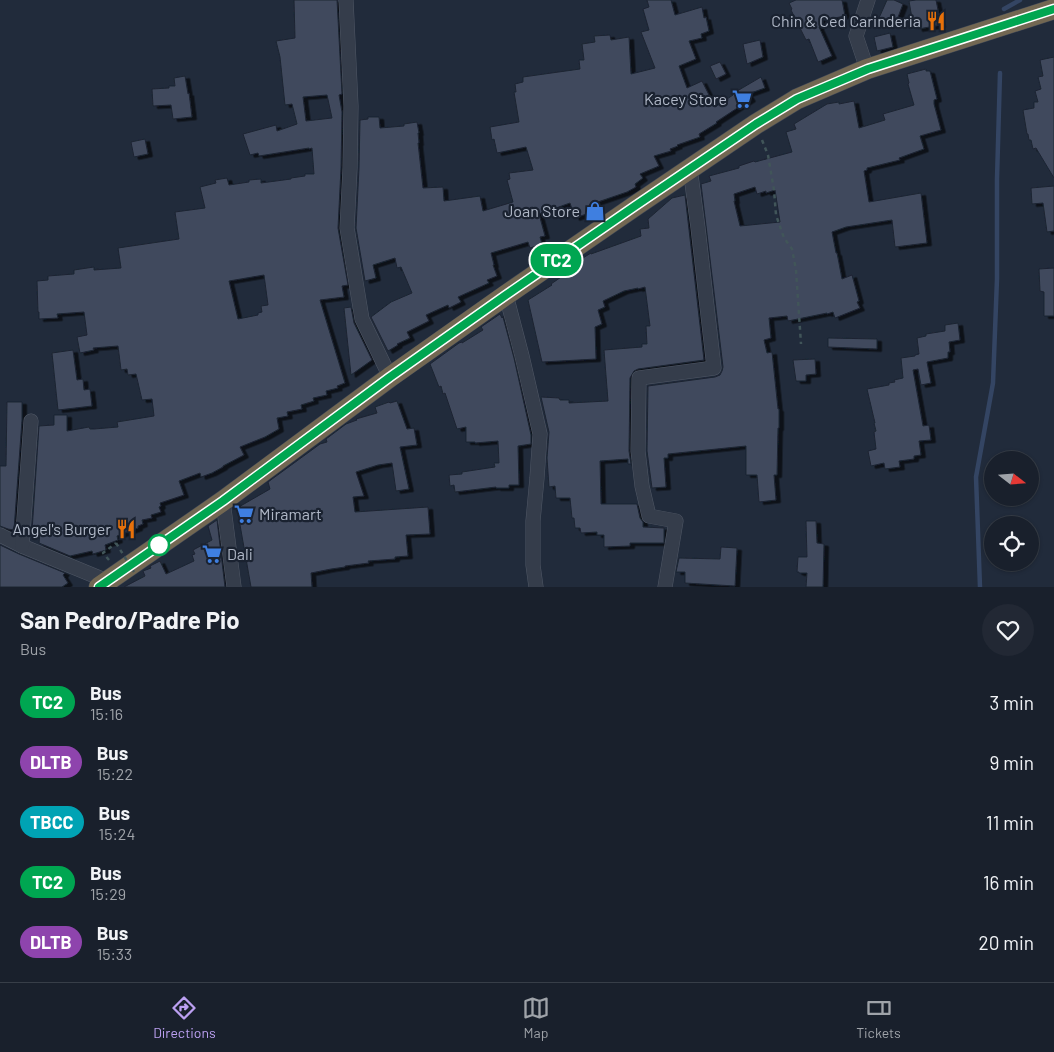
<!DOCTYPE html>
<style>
:root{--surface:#19202c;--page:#222834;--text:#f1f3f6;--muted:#9fa3a9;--line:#373e48;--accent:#bca0f2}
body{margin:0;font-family:Barlow,sans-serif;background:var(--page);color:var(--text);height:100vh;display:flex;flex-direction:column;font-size:19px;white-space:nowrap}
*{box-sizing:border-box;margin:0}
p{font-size:16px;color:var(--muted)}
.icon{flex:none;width:28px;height:28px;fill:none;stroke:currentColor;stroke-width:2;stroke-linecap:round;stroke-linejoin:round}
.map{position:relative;height:587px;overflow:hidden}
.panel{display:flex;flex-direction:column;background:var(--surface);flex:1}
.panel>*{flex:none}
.badge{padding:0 10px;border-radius:16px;font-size:18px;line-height:32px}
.needle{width:32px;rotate:107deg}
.tools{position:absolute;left:984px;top:451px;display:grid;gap:10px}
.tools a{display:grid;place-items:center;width:55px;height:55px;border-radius:50%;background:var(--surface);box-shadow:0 1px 4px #0004,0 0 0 1px var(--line);font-size:25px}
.map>.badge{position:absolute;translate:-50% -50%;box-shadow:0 0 0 2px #fff}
.round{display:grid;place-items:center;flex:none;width:52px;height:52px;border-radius:26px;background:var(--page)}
.headline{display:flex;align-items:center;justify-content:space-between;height:85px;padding:0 20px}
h1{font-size:24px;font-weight:700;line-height:38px}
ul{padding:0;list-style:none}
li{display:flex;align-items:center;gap:15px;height:60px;padding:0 20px}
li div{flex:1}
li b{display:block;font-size:19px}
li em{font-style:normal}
li .badge{min-width:55px;font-weight:700;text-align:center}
.tabs{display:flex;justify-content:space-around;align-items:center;height:70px;border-top:1px solid var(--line);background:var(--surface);font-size:14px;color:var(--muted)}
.tabs a{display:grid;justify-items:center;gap:2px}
.tabs .selected{color:var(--accent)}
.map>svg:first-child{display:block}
</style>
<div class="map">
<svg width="1054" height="587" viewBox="0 0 1054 587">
<defs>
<filter id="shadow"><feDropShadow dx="4.5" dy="2.5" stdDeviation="0" flood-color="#0009"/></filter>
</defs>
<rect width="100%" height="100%" fill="#212b3b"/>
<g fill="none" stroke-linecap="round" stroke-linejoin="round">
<g stroke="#344563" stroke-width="4.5">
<path d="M1004 9 1020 0"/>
<path d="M980 587 976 477 993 383 997 279V179L1000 73"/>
</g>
</g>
<g fill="#404a5d" stroke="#1c2432" fill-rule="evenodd" filter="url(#shadow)">
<path d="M294 0H337L342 94 339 95 342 112 341 168 338 228 348 285 342 286 344 297 320 300 345 383 337 386 338 388 326 391 327 395 313 398 314 401 301 405 302 409 287 412 288 416 277 418 279 429 265 437 240 447 244 455 223 466V467L212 473 201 477 200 473 179 481 184 495 160 503 161 506 159 507 161 512 151 515 152 518 142 520 143 524 138 526V528L117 536 118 540 105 545 106 550 93 554 92 551 70 556 39 543 40 532 32 531 39 426 54 425V415H67V431L89 427 90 429H94L118 427 117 422 154 416 152 399 142 400 136 374 128 375 127 369 121 370 118 346 93 348 94 350 80 353 77 337 87 335 84 312 57 314 58 318 39 319V312H38L37 281 48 280V276L74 274V270L94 267V270L121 268 118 248 179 239 175 212 205 208 200 187 216 183 215 180 227 178 229 185 249 182V180L261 179V183L291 179V178L305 176V174H314L312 148 309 149V148L259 156 258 153 250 155 243 134 276 125 277 131 297 124 292 104 285 105 280 57 276 41 295 38ZM327 95 332 118 306 121 303 97ZM264 275 268 305 261 306 262 312 258 313V315L238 319 229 281Z"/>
<path d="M647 0H671L675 15 702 7 704 18 706 17 709 31 701 34 702 38 689 41 696 59 679 66 687 88 702 81 715 107 733 95 732 94 761 77 765 88 748 94 751 99 716 122 717 123 699 134 700 137 677 145 678 146 670 149 671 151 654 156 659 166 640 174 643 178 635 184 636 187 627 192 589 205 592 212 575 218 570 203 539 214 545 236 540 237 542 244 530 248 528 242 491 253 494 265H493L497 276 487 280 489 283 458 297 461 302 449 308 448 305 426 315 429 321 407 332 410 338 397 344 398 345 388 351 371 317 391 302 412 293 401 267 397 268 395 258 373 265 376 278 365 281 356 228 359 168 360 120 368 119V117H379L380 128 404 126V124L417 122 419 133H418L419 143H418L423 188 443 187 444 201 480 196 483 211 513 202 507 180 510 179 509 173 533 170 526 147 497 153 494 139 492 140 490 127 519 122 514 92H516L515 84 523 82V77L580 69 579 60H584L582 44 595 42 594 36 610 35 611 40 629 37 631 74 655 68 641 32 649 30 643 9 649 7Z"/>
<path d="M796 0H842L845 16 819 21 821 25 819 27 832 56 818 62 809 39 806 40 791 10 792 9 789 3Z"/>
<path d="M887 0H894L903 4 895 25 879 18Z"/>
<path d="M916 0H936L941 25 918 29 917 23 913 24 909 1Z"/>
<path d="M890 33 893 47 877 51 874 37Z"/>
<path d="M760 40 763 57 747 64 743 44Z"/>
<path d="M1054 57V178L1036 148 1033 149 1031 140H1029L1028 134H1027L1023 110 1034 108V102H1038L1035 91 1041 89 1038 77 1043 76 1040 60Z"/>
<path d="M720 62 726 74 716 79 710 66Z"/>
<path d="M926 69V71H930L937 99 934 100V104L941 130 920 136 924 149 899 158 900 160 867 168V170L864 171 869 202 921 193 927 243 895 247 892 220 846 227 832 232 836 253H837L842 279 852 275 859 301 857 302 860 308 835 318 833 312 827 314V313L788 321 787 316 769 318 771 338 764 340 767 353 772 352 778 409H779V428H778L777 475H774L776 500 759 502 757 475H746V446L668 454V458H664L666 487 652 488 647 451 648 386 715 377 720 375 722 371 723 367 701 184 711 181 709 176 739 168V166L754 161 755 162 792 152 786 132 796 129 794 124 827 104 839 102V104L854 101 859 128 885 120 883 114 914 105 908 84 909 83 907 74ZM755 187 757 194 766 191V193L775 190 780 222 740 226 734 201H735L734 194Z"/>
<path d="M185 76 188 94 189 93 192 117 173 119 171 105 153 106 152 89 169 88V86H175L174 78Z"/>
<path d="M145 139 148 154 134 157 131 142Z"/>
<path d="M1054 186V231L1047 232 1043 203 1032 204 1031 188Z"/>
<path d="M685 195 704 360 638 369 634 371 630 378 629 451 631 464H628V459L600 461 601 504H637L640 518 643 522V527L664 528V543H630V546L604 547V535H597V532L581 533 580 528H575L574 518H572L570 498H556L555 486 549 487 547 458 549 432 541 397 559 398 560 400H569V403L608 401 604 350 642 347V344H647L646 326H650L645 287 638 289V288L624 291 603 301 605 307 598 310 602 324 595 327 596 359 542 362 528 300 552 285 551 284 580 264 578 261 591 253V254L641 236 640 229 649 228 648 219 672 198Z"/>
<path d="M1054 268V316H1044V292L1040 291 1039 269Z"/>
<path d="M351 307 354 323 372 360 351 375 344 308Z"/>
<path d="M500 314 502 318 503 317 514 358 531 435V444L518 446 519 485H509V488H496V487L455 492 454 485 450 486 449 475 462 474V472L495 467 494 463H499L498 441 475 443V442H466V427L457 429 445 393 443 394 441 386 439 387 430 364 459 343 462 342V343L483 330 481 327Z"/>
<path d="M958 323 960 340 949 342 950 352H948V358L927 362 931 383 921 385 918 369 913 370 923 426 929 425 931 440 919 441 921 455 914 456V459L899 461 900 467 885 469 884 463 871 466 868 451 876 449 874 432 876 431 874 423H875L867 389 889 385V383L895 382 894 380 903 378 901 358 915 356V355L919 354 917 338 926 336V334L945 331V325Z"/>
<path d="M828 338 877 339V349L828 347Z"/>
<path d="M73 350 77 380 83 379 84 390 90 389 92 406 58 410 52 353Z"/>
<path d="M815 359 816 374 806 375V381H796L793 360Z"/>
<path d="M397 401 407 429 414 428 417 445 400 447 409 489 396 491 392 463 378 465 356 472 364 496 353 497 355 512 428 507 430 534 406 535 408 556 395 557V559L368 561 369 563 345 566V567L331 569 311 573 312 587H251L237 508 270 489 268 482 320 444 327 442 326 439 346 424 357 420 356 419 377 413 375 407 389 402 390 403Z"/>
<path d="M7 402H22V420L14 530 8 529 0 526V466H6Z"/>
<path d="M217 520 225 587H124L145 576 143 571 151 568 150 566 160 561 166 574 194 561 192 555 195 554 193 550 212 540 208 526Z"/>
<path d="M806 521H816L817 543 824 544 823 587H806L807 573H799V572H797L798 557H807Z"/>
<path d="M0 545 19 554 65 573 63 575 68 583 62 587H0Z"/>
<path d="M721 547 737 548 735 586 685 583V572H676L679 558 720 559Z"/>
</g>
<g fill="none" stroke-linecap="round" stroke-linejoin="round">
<defs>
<g id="minor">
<path d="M346 0 351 106 350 168 347 228 362 319 390 377"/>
<path d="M867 69 856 36 868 0"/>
<path d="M506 295 522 356 540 434 537 478 533 521V565L536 587"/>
<path d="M223 501 234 587"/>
<path d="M0 535 22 546 107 581"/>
<path d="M22 546 31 421"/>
<path d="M665 587 676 521 649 516 642 486 638 451 639 378 714 368 698 228 690 168"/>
</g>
<path id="highway" d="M99 587 223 501 390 377 506 295 635 206 756 124 797 99 867 69 1054 9"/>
</defs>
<use href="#minor" stroke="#505866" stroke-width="15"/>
<use href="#highway" stroke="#404856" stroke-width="21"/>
<g stroke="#415559" stroke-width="2.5" stroke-dasharray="4 4" stroke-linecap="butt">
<path d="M762 140 768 155 774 190 776 215 784 238 792 249 796 270 801 344"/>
<path d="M109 560 103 553 116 543"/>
</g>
<use href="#minor" stroke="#353d4b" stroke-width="14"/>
<use href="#highway" stroke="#726752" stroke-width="20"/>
<path stroke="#415559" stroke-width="2.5" stroke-dasharray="4 4" stroke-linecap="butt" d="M116 543 134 572"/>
</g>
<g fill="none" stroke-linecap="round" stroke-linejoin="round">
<defs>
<path id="line" d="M99 587 223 501 390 377 506 295 635 206 756 124 797 99 868 69 1054 9"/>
</defs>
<use href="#line" stroke="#fff" stroke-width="11"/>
<use href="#line" stroke="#00a651" stroke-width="8"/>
</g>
<defs>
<symbol id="restaurant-bare" viewBox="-9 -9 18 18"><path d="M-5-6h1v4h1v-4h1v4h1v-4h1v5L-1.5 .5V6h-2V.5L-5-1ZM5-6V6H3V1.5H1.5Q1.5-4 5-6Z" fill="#e8710a" stroke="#1a2230" stroke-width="2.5" paint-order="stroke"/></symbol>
<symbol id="supermarket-bare" viewBox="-9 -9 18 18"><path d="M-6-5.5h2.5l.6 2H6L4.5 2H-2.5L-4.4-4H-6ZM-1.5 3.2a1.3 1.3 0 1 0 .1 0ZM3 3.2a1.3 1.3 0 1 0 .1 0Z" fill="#3f7fe0" stroke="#1a2230" stroke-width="2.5" paint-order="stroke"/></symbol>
<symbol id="shop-bare" viewBox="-9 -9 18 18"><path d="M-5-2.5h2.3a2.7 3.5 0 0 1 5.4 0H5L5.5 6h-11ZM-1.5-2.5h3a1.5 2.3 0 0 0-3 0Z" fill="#3f7fe0" stroke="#1a2230" stroke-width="2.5" paint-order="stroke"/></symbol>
</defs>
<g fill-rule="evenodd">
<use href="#restaurant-bare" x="922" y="7" width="28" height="28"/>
<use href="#supermarket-bare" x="728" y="85" width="28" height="28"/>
<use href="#shop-bare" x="581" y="197" width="28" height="28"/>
<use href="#supermarket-bare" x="230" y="500" width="28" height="28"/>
<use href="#restaurant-bare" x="112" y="515" width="28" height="28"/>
<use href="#supermarket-bare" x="198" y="540" width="28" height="28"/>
</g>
<circle fill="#fff" stroke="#00a651" stroke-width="2.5" cx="159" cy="545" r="10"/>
<g text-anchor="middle" stroke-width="4.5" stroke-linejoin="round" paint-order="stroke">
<g font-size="16" fill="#b0b8c7" stroke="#1a2230" text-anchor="end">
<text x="921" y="27">Chin &amp; Ced Carinderia</text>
<text x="727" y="105">Kacey Store</text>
<text x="580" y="217">Joan Store</text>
<text x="259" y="520" text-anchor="start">Miramart</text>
<text x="111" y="535">Angel's Burger</text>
<text x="227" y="560" text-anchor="start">Dali</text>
</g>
</g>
</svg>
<div class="tools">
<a><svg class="needle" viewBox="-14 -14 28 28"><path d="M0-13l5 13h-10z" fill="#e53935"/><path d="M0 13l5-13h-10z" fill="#9fa3a9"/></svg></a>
<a><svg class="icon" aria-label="locate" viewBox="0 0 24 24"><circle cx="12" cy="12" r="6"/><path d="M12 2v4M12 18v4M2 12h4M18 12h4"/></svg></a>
</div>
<b class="badge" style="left:556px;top:260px;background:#00a651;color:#fff">TC2</b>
</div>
<section class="panel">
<div class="headline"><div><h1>San Pedro/Padre Pio</h1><p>Bus</p></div><a class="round"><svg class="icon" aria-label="heart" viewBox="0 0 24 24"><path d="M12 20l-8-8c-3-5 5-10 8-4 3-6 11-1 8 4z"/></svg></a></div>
<ul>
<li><span class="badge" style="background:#00a651;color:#fff">TC2</span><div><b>Bus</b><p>15:16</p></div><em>3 min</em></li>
<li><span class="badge" style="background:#8e44ad;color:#fff">DLTB</span><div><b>Bus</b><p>15:22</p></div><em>9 min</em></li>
<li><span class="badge" style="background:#00a3b4;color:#fff">TBCC</span><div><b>Bus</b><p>15:24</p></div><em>11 min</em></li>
<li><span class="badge" style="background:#00a651;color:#fff">TC2</span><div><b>Bus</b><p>15:29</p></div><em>16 min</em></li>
<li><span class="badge" style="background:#8e44ad;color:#fff">DLTB</span><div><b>Bus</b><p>15:33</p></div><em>20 min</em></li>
</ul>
</section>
<nav class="tabs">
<a class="selected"><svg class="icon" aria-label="directions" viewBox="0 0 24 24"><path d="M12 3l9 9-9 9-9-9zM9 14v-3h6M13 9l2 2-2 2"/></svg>Directions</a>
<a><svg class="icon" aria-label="map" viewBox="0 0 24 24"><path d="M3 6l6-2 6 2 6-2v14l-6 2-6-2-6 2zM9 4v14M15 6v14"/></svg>Map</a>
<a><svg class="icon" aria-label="tickets" viewBox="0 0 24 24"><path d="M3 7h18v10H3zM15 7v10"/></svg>Tickets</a>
</nav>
